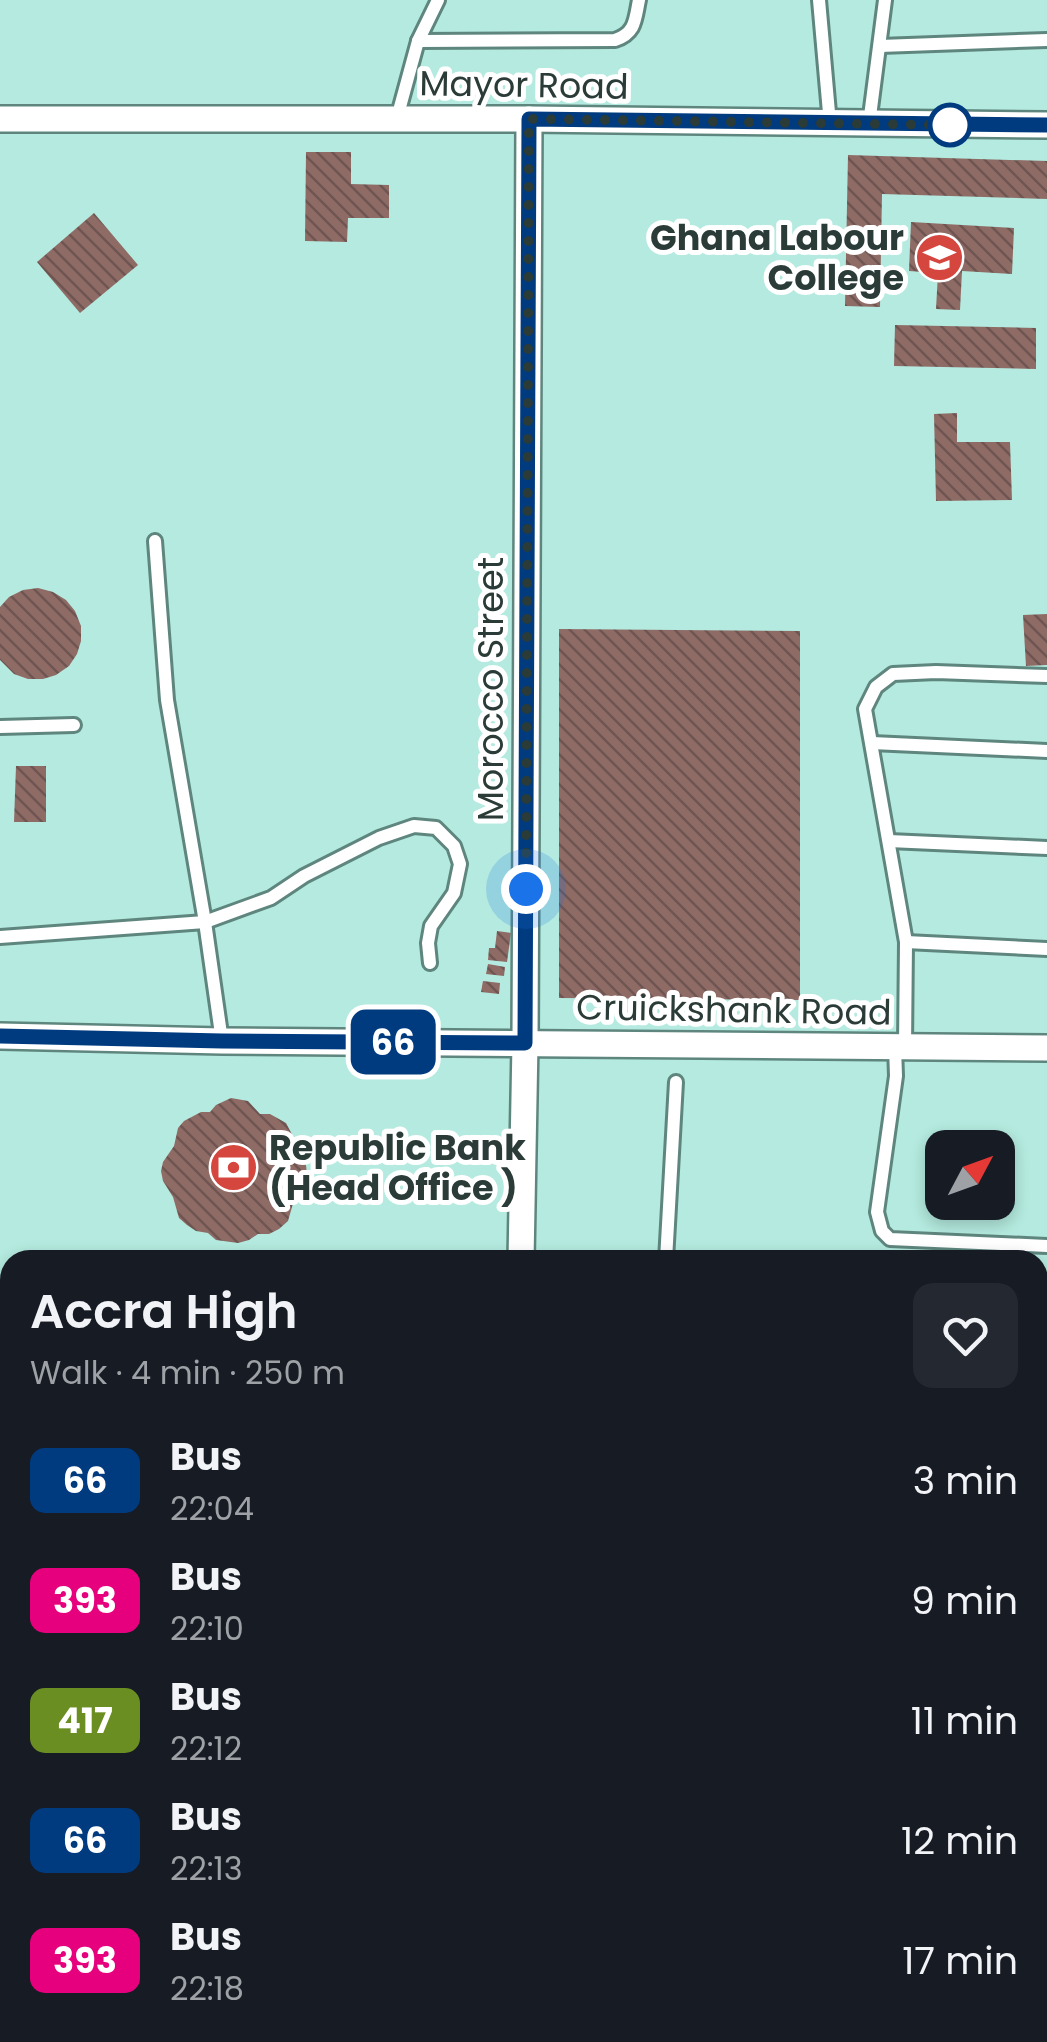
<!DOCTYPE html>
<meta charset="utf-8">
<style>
:root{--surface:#171b24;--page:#242831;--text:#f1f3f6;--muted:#9ea1a6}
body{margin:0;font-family:Poppins,sans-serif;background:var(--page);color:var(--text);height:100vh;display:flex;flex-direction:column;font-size:38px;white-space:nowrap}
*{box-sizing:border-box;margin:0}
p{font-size:32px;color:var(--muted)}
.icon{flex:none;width:55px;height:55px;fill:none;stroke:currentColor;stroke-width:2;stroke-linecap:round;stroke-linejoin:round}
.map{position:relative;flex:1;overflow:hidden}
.panel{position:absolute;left:0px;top:1250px;width:1048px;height:792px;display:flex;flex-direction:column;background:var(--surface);border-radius:30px 30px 0 0;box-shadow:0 5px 15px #0003}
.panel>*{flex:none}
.badge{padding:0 20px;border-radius:15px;font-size:35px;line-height:65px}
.needle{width:65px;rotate:49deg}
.controls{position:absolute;left:925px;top:1130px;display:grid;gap:20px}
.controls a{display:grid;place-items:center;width:90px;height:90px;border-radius:20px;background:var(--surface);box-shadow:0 5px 15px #0003;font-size:50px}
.you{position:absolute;width:50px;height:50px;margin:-25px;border:8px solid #fff;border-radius:50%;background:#1a73e8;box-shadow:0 0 0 15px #1a73e833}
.map>.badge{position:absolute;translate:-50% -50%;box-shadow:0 0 0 5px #fff}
.round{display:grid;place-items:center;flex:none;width:105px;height:105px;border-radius:20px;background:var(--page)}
.overview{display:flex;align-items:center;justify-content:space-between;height:170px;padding:0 30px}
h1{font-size:48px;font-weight:600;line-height:75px}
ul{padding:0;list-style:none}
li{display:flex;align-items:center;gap:30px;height:120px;padding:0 30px}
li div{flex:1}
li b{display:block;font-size:38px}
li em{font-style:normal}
li .badge{min-width:110px;font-weight:700;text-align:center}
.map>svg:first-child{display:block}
</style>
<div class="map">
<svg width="1047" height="2042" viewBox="0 0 1047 2042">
<defs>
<pattern id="building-back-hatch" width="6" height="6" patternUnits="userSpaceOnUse" patternTransform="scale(2.5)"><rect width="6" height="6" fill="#8f6b66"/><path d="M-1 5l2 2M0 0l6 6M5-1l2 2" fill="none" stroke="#6e5551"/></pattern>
</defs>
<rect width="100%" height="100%" fill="#c8f4eb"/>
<path fill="#b4eadf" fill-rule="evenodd" d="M0 0H1047V2042H0ZM942 1148H998V1202H942ZM10 1260H1038V2032H10Z"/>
<g fill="url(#building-back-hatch)">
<path d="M306 152H351V184L389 185V218H348L347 242 305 241Z"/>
<path d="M848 155 1047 161V199L882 194 880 307 845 306Z"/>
<path d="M94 213 138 265 80 313 37 262Z"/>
<path d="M911 222 1014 228 1012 274 962 271 960 310 936 309 938 273 909 271Z"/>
<path d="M895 325 1036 328V369L894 366Z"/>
<path d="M957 413V442H1010L1012 500 936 501 934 414Z"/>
<path d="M38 588 53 592 66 600 75 611 81 626V641L77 654 69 666 56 675 43 679H28L14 674 0 660V607L9 597 23 590Z"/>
<path d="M1047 614V665L1026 666 1023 615Z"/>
<path d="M559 629 800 631V1000L559 998Z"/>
<path d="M16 766H46V822H14Z"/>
<path d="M497 931 511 933 507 962 488 960 489 948H495Z"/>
<path d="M488 964 505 967 504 976 486 974Z"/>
<path d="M483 981 500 983 499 994 481 992Z"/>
<path d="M231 1098 248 1101 260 1114H270L286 1123 295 1140V1150L306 1165 307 1175 301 1193 294 1200 288 1221 279 1229 269 1234H258L249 1240 238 1243 216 1240 208 1233 196 1231 187 1225 179 1218 173 1197 163 1181 161 1171 163 1162 174 1146 178 1128 184 1121 201 1112H210L216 1105Z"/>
<path d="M1038 1831 1047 1856V1919L1038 1925Z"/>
</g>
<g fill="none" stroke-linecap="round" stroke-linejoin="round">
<defs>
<g id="lane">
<path d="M819 0 830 124"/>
<path d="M418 41 615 40C636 33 635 19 639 0"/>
<path d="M880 46 1047 40"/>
<path d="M397 118 418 41 438 0"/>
<path d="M869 124 885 0"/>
<path d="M155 541 167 700 205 922 222 1041"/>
<path d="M0 727 74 725"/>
<path d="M872 743 1047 751"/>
<path d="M889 841 1047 848"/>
<path d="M0 937 205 922 271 898 304 876 379 838 414 826 436 828 454 846 460 864 454 893 431 926 428 943 430 963"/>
<path d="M906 942 1047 949"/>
<path d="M895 1047 896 1076 877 1212 882 1231 890 1239 1047 1246"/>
<path d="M905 1047 906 942 865 709 876 687 893 674 936 672 1047 676"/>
<path d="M666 1260 676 1082"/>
<path d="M1038 1587 1047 1593"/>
<path d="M1038 1662H1047"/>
<path d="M1038 1737H1047"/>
<path d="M1038 1977 1047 1975"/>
<path d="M609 2032 612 2042"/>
<path d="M984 2032V2042"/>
</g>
<g id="street">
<path d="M0 119H529L1047 125"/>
<path d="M0 1036 222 1041 1047 1048"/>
<path d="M521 1260 525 1043 529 119"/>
<path d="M510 2042V2032"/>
</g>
</defs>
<use href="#lane" stroke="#5e867e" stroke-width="18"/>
<use href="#street" stroke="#5e867e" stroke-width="30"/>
<use href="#lane" stroke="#fff" stroke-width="12"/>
<use href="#street" stroke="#fff" stroke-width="25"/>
</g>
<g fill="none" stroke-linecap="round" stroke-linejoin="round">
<defs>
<path id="line" d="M0 1036 222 1041 525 1043 529 119 1047 125"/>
</defs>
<use href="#line" stroke="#fff" stroke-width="22"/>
<use href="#line" stroke="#003b80" stroke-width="15"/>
<path stroke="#2a3b38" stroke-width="10" stroke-dasharray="0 18" d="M526 889 529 119 950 125"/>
</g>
<defs>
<symbol id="school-disc" viewBox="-11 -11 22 22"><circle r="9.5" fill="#d4463e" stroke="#fff"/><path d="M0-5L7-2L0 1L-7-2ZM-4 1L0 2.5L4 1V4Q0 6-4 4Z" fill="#fff"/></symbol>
<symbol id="bank-disc" viewBox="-11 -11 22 22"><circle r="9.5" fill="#d4463e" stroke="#fff"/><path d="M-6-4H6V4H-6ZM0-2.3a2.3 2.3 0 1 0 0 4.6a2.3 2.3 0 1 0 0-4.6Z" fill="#fff"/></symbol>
</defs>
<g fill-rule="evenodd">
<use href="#school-disc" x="912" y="230" width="55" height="55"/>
<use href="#bank-disc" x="206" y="1140" width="55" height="55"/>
</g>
<circle fill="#fff" stroke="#003b80" stroke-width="5" cx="950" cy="125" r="20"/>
<g text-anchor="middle" stroke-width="10" stroke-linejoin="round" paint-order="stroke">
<g font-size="35" fill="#2a3b38" stroke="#fff">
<text transform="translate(524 85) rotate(1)" y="12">Mayor Road</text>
<text transform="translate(491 689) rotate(-90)" y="12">Morocco Street</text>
<text transform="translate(734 1010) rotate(1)" y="12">Cruickshank Road</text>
</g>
<g font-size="35" font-weight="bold" fill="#2a3b38" stroke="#fff" text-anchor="end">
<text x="904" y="250">Ghana Labour<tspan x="904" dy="40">College</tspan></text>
<text x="269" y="1160" text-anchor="start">Republic Bank<tspan x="269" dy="40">(Head Office )</tspan></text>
</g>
</g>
</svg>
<div class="controls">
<a><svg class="needle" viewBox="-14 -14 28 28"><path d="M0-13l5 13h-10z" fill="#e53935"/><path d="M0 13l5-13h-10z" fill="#9ea1a6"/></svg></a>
</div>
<div class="you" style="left:526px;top:889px"></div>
<b class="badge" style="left:393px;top:1042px;background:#003b80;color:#fff">66</b>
<section class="panel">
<div class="overview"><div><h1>Accra High</h1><p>Walk · 4 min · 250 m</p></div><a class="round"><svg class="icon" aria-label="heart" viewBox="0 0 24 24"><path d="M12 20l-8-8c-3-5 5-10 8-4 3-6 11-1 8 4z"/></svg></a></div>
<ul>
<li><span class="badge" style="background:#003b80;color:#fff">66</span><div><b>Bus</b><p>22:04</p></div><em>3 min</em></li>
<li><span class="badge" style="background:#e6007e;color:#fff">393</span><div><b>Bus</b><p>22:10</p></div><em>9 min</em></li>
<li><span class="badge" style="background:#6b8e23;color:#fff">417</span><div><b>Bus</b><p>22:12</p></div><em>11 min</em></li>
<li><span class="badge" style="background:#003b80;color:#fff">66</span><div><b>Bus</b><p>22:13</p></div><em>12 min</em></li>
<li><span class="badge" style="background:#e6007e;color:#fff">393</span><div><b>Bus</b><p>22:18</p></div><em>17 min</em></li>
</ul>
</section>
</div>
